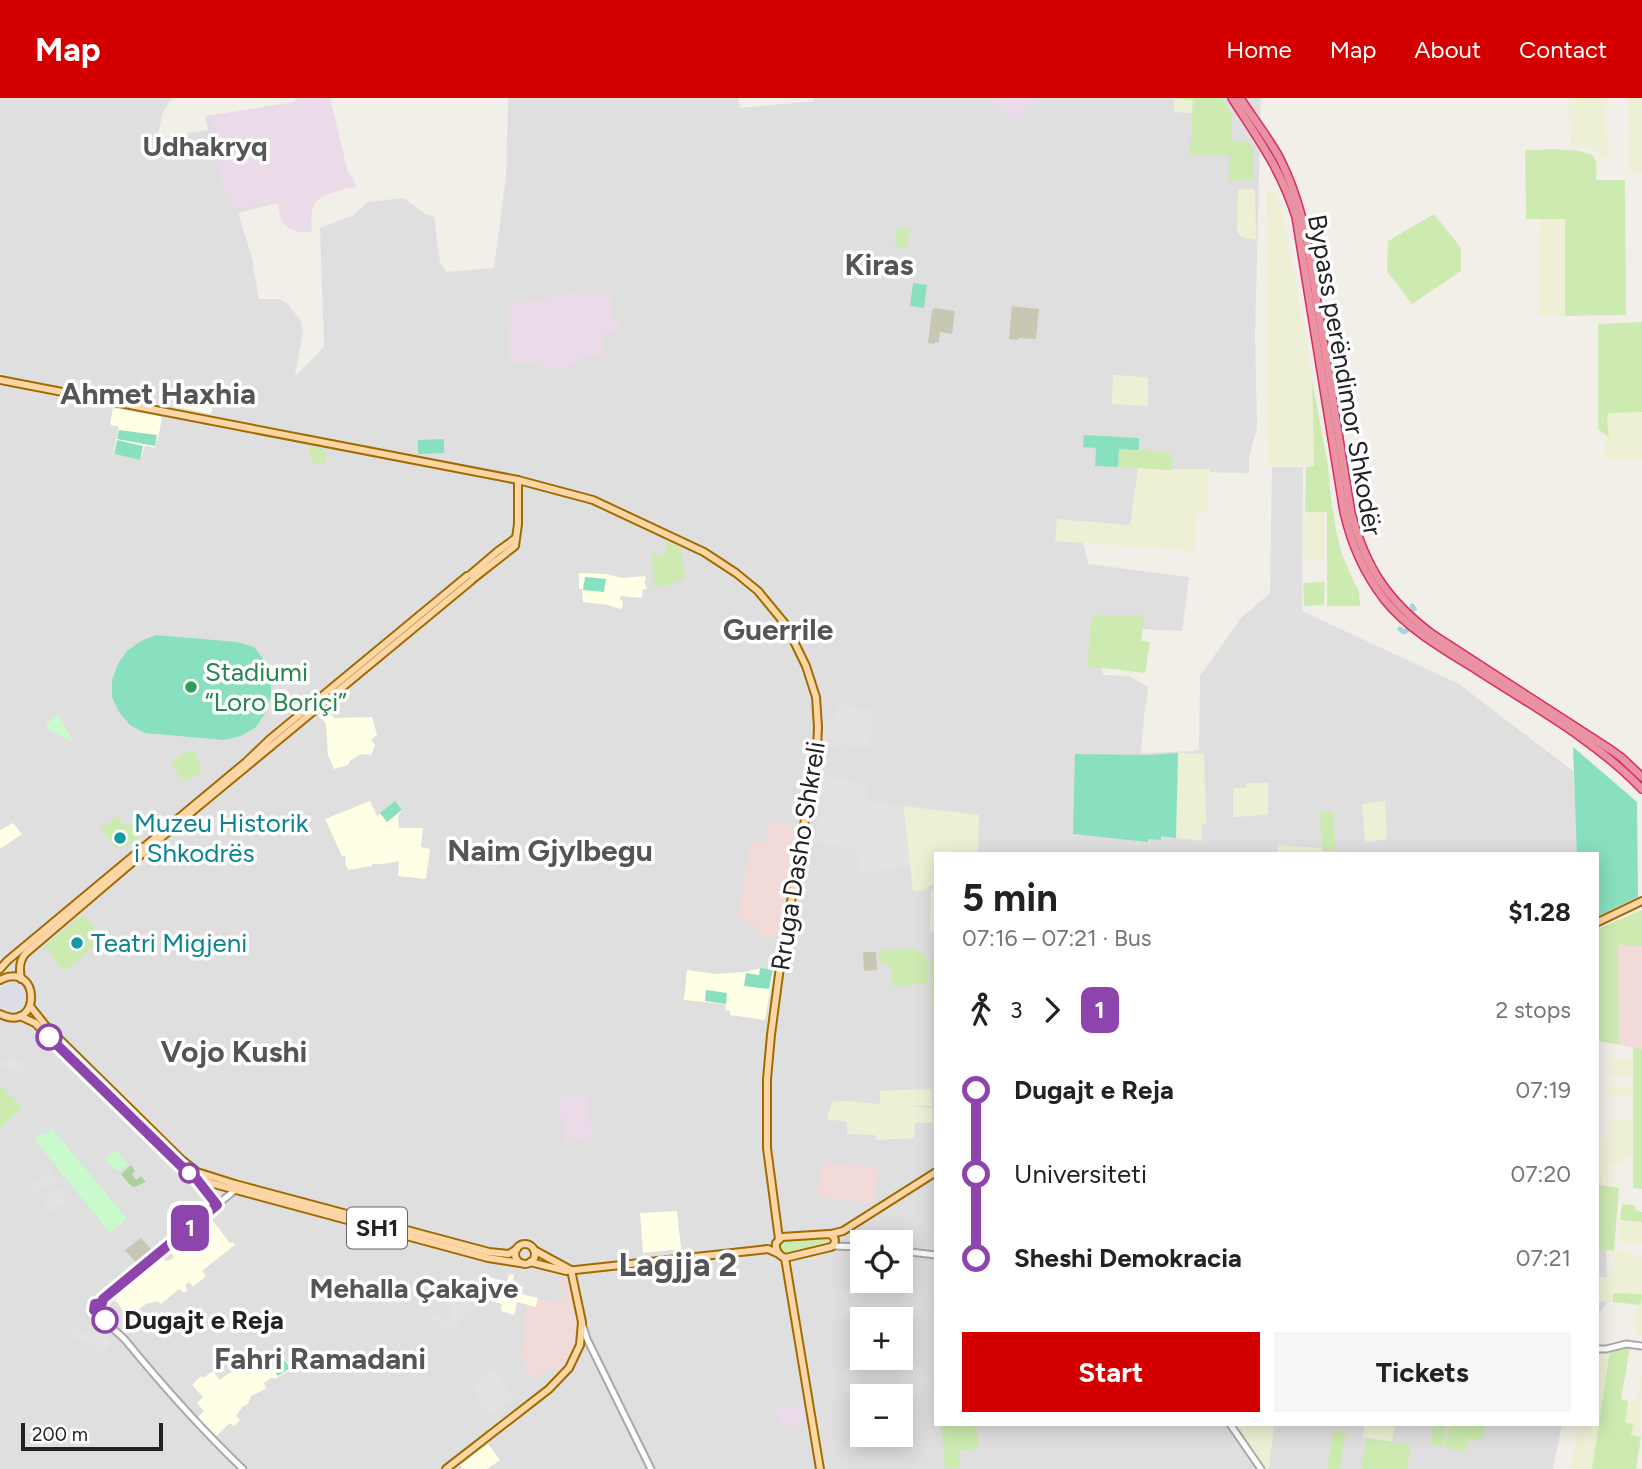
<!DOCTYPE html>
<meta charset="utf-8">
<style>
:root{--surface:#fff;--page:#f6f6f6;--text:#222;--muted:#767676;--accent:#d40000}
body{margin:0;font-family:Figtree,sans-serif;background:var(--page);color:var(--text);height:100vh;display:flex;flex-direction:column;font-size:26px;white-space:nowrap}
*{box-sizing:border-box;margin:0}
p{font-size:23px;color:var(--muted)}
.icon{flex:none;width:38px;height:38px;fill:none;stroke:currentColor;stroke-width:2;stroke-linecap:round;stroke-linejoin:round}
.map{position:relative;flex:1;overflow:hidden}
.details{position:absolute;left:934px;top:754px;width:665px;height:574px;display:flex;flex-direction:column;background:var(--surface);border-radius:0px;box-shadow:0 4px 18px #0003}
.details>*{flex:none}
.badge{padding:0 14px;border-radius:10px;font-size:24px;line-height:46px}
.tools{position:absolute;left:850px;top:1132px;display:grid;gap:14px}
.tools a{display:grid;place-items:center;width:63px;height:63px;border-radius:0px;background:var(--surface);box-shadow:0 4px 18px #0003;font-size:35px}
.scale{position:absolute;left:21px;bottom:18px;width:142px;box-sizing:border-box;padding-left:7px;border:4px solid #222;border-top:0;font-size:19px;line-height:24px;white-space:nowrap;color:#222;-webkit-text-stroke:5px #fff;paint-order:stroke}
.map>.badge{position:absolute;translate:-50% -50%;box-shadow:0 0 0 4px #fff}
.legs{display:flex;align-items:center;gap:10px;height:77px;padding:0 28px;font-size:23px}
.legs p{margin-inline-start:auto}
.head{display:flex;align-items:center;justify-content:space-between;height:119px;padding:0 28px}
h1{font-size:38px;font-weight:700;line-height:52px}
.button{display:flex;gap:14px;margin-top:auto;padding:14px 28px}
.button a{flex:1;height:80px;border-radius:0px;background:var(--accent);color:#fff;font-size:28px;font-weight:700;line-height:80px;text-align:center}
.button a+a{background:var(--page);color:var(--text)}
ul{padding:0 28px;list-style:none}
li{display:flex;align-items:center;gap:24px;height:84px;font-size:26px}
li i{display:grid;place-items:center;width:10px;height:100%;margin:0 9px;background:currentColor}
li i::after{content:'';width:18px;height:18px;margin:-9px;border:5px solid;border-radius:50%;background:var(--surface)}
li p{margin-inline-start:auto}
li:first-child i{background:linear-gradient(#0000 50%,currentColor 0)}
li:last-child i{background:linear-gradient(currentColor 50%,#0000 0)}
header{display:flex;align-items:center;gap:42px;box-sizing:border-box;height:98px;padding:0 35px;background:var(--accent);color:#fff}
header strong{font-size:33px}
nav{display:flex;gap:38px;margin-inline-start:auto;font-size:24px}
.map>svg:first-child{display:block}
</style>
<header>
<strong>Map</strong>
<nav><a>Home</a><a>Map</a><a>About</a><a>Contact</a></nav>
</header>
<div class="map">
<svg width="1642" height="1371" viewBox="0 0 1642 1371">
<rect width="100%" height="100%" fill="#f2efe9"/>
<g fill="#e0dfdf" fill-rule="evenodd">
<path d="M0 0H172L163 14 158 37 171 47 187 35 208 32 205 18 280 7 288 102 238 115 252 160 259 201H279L287 205 301 223 303 235 295 278 324 249 320 130 354 117 368 104 403 100 427 117 434 119 440 164 446 174 494 170 506 79 508 0H738L740 10 814 3V0H1261L1255 238 1257 330 1249 359V375L1139 373 1133 432 1081 431 1088 466 1189 479 1182 533 1101 529 1102 577 1129 578 1148 589 1144 619 1141 655 1194 653 1199 651 1200 578 1241 520 1270 495 1272 369H1303L1302 513 1459 586 1573 673 1580 756H936V1326L1562 1327 1553 1371H0ZM863 1144H901V1183H863ZM863 1222H901V1260H863ZM863 1298H901V1337H863Z"/>
<path d="M1598 1043 1609 1201 1598 1217Z"/>
</g>
<g fill="#f2dad9">
<path d="M771 722 797 730 778 839H758V828L748 827V824L744 823V820L737 819 751 744 753 743 766 745Z"/>
<path d="M1642 812V951L1598 943V831Z"/>
<path d="M822 1064 854 1068 879 1069 874 1104 869 1105 850 1104 817 1098Z"/>
<path d="M560 1179 569 1184 576 1212 578 1229 574 1249 566 1265 559 1276 554 1269H549L536 1281 531 1276 528 1277 524 1261 520 1259 521 1254H524L525 1207 536 1208 538 1201 559 1205 560 1198 563 1199V1201L568 1203V1195L564 1194 565 1187H560Z"/>
</g>
<g fill="#ebdbe8">
<path d="M296 0H330L348 74 353 80 356 89 343 91 324 98 315 104 312 111 311 124 312 134H297L288 130 281 123 277 102 242 110 232 109 224 95 209 18 294 4Z"/>
<path d="M989 0H1037L1038 2 1013 24 1007 13 1002 17 989 2Z"/>
<path d="M567 193H580L581 197 611 196V222H619L620 231 617 235H604V254L601 257H583L575 265 568 267V270H543L542 266H509L510 204 550 202V198L567 197Z"/>
<path d="M568 998 578 999 587 998 592 1040 565 1045 559 999Z"/>
<path d="M803 1306 806 1325 781 1330 779 1318 774 1319 773 1312Z"/>
</g>
<g fill="#ffffe5">
<path d="M184 294 212 299 210 307 213 308 211 316 181 310Z"/>
<path d="M113 310 162 319 159 336 154 350 145 347 140 362 113 356 119 329 111 327 110 325Z"/>
<path d="M579 475 606 476 622 480 645 478 646 482 644 483 647 491H643L642 500 621 498 620 502 623 503 622 510 620 511 608 507 583 504 582 491H579Z"/>
<path d="M328 613 334 620 372 619 377 637 371 642 375 647 371 657 361 656 351 662 348 667 334 671 328 657 326 626 321 619Z"/>
<path d="M370 703 377 718 395 703 402 712 398 718 399 730H423L421 749 430 751 426 781 398 778 399 763 383 766H372V768L348 772 345 764 346 761 345 758H342L325 721Z"/>
<path d="M13 725 22 736 0 751V732Z"/>
<path d="M762 870 774 871 765 922 730 917V913L726 912 725 906 684 902 687 872 716 876 744 874Z"/>
<path d="M677 1113 681 1151 643 1155 640 1115Z"/>
<path d="M212 1122 230 1145 233 1144 235 1147 202 1173 206 1178 193 1189 189 1184 185 1187 188 1192 184 1195 179 1191 161 1206 158 1203 146 1206 128 1219 115 1202 120 1198 118 1195 163 1159 166 1163 170 1162 174 1159 171 1154Z"/>
<path d="M509 1176 514 1177 512 1186 523 1189 522 1196 538 1200 536 1209 517 1204 514 1217 501 1213 502 1206 483 1200 489 1179 507 1184Z"/>
<path d="M278 1251 292 1271 278 1279 274 1281 272 1279 264 1285 266 1291 251 1298 248 1306 241 1309 242 1310 236 1317 240 1322 234 1328 230 1325 215 1339 197 1320 204 1313 197 1305 203 1299 192 1287 201 1278 203 1280 213 1273 220 1282 231 1274 241 1272 243 1275Z"/>
<path d="M488 1346 500 1362 487 1371H463L460 1367Z"/>
</g>
<g fill="#c7c7b4">
<path d="M1012 208 1039 211 1036 241 1018 240V242L1009 241Z"/>
<path d="M934 210 955 213 952 236 940 234 939 244H935L934 246 928 245 932 213Z"/>
<path d="M863 854H876L877 872 864 873Z"/>
<path d="M141 1140 153 1153 137 1166 125 1152Z"/>
</g>
<g fill="#eef0d5">
<path d="M1569 0H1606L1607 61 1601 59 1595 52 1588 49 1570 47Z"/>
<path d="M1628 0H1642V75H1630Z"/>
<path d="M1174 1H1193L1192 15 1174 14Z"/>
<path d="M1254 91 1255 94 1256 142 1243 140 1237 135 1238 92Z"/>
<path d="M1266 91 1276 94 1281 107 1298 194 1312 281 1314 368H1268Z"/>
<path d="M1540 121H1565V218H1539Z"/>
<path d="M1113 277 1148 279V308L1112 306Z"/>
<path d="M1612 314H1642V361H1603L1607 342V338H1608L1607 320 1609 315Z"/>
<path d="M1138 370 1172 372V371H1211L1206 418 1204 413 1201 411 1198 412 1195 429 1194 453 1055 443 1057 421 1130 427Z"/>
<path d="M1308 414H1324L1325 462 1303 463V419H1308Z"/>
<path d="M1178 655 1204 656 1206 720 1207 725 1201 726 1202 743 1176 740Z"/>
<path d="M1246 685H1268V717L1233 719V690H1246Z"/>
<path d="M1385 703 1387 741 1365 744 1362 706Z"/>
<path d="M903 708 979 717 978 756H936V787L927 788V792L913 793Z"/>
<path d="M1277 747 1322 750 1323 756H1277Z"/>
<path d="M931 791H936V834L930 833Z"/>
<path d="M1610 960 1633 962V979L1610 977Z"/>
<path d="M1610 988 1633 990V1000L1610 999Z"/>
<path d="M931 991 932 1008 903 1007 932 1010 933 1025H915L914 1040 876 1042 875 1037 847 1036V1024L827 1021 832 1004 846 1003 880 1006V993Z"/>
<path d="M1610 1020 1633 1021V1058L1622 1059V1065L1610 1066Z"/>
<path d="M1598 1040H1608V1085H1606L1598 1084Z"/>
<path d="M1620 1122 1642 1124V1146L1619 1145Z"/>
<path d="M1614 1153 1630 1154 1633 1159H1642V1196L1614 1195 1613 1204 1598 1203V1179H1612Z"/>
<path d="M1642 1201V1237L1635 1236V1206L1641 1207Z"/>
<path d="M1610 1253 1592 1371H1571L1579 1327 1598 1326V1288L1602 1254Z"/>
<path d="M1641 1279H1642L1641 1339 1631 1337 1624 1325 1628 1303 1637 1304Z"/>
<path d="M1234 1327H1274L1269 1371H1265Z"/>
<path d="M1365 1327H1395L1392 1344 1363 1339Z"/>
</g>
<g fill="#cdebb0">
<path d="M1174 0H1222L1231 15 1232 43H1250L1251 48 1254 50V82L1229 83V58H1190L1193 2Z"/>
<path d="M1525 52C1540 52 1585 49 1594 59 1598 64 1596 75 1596 82H1625L1626 217 1565 218V121H1526Z"/>
<path d="M1434 116 1461 150V173L1412 206 1387 173 1388 143Z"/>
<path d="M897 130 910 131 907 150 894 148Z"/>
<path d="M1642 224V314L1609 315 1607 320 1609 339 1598 331V226Z"/>
<path d="M1312 281 1328 368 1331 400 1336 432 1342 457 1355 486 1359 492 1360 508H1327V414H1305L1306 369 1314 368Z"/>
<path d="M309 348 321 350 325 354V367L321 365 318 367 311 362Z"/>
<path d="M1119 351 1170 354V360H1173L1172 372 1118 369Z"/>
<path d="M666 443 680 449 686 480 670 487 654 489 652 483 655 482 654 477 655 476 654 472 651 473 650 470 653 467 650 457 656 455 657 458 664 456V454L667 453 665 444Z"/>
<path d="M1325 484 1324 507 1304 508 1303 485Z"/>
<path d="M1092 517H1145L1141 543 1150 544 1145 575 1087 568Z"/>
<path d="M195 653 202 675 184 683 170 665 185 654Z"/>
<path d="M1320 713H1333L1336 751 1322 752Z"/>
<path d="M117 718 122 726 124 724 127 728 133 726 141 739 129 748 116 750 101 731Z"/>
<path d="M1642 812V847H1618L1619 946 1598 943V831Z"/>
<path d="M83 817 103 841 64 873 44 848Z"/>
<path d="M912 850 918 852 926 859 928 885 893 889 890 866H879V853Z"/>
<path d="M930 859 936 860V946H934Z"/>
<path d="M1633 949 1642 951V1091L1633 1090Z"/>
<path d="M0 987 22 1009 0 1030Z"/>
<path d="M1599 1087 1619 1090 1614 1153 1598 1151Z"/>
<path d="M1622 1106 1634 1107 1637 1113 1642 1114V1124L1620 1122Z"/>
<path d="M825 1139 829 1142 827 1148 786 1157 779 1152V1147L784 1142Z"/>
<path d="M1613 1195 1642 1196 1641 1207 1613 1204Z"/>
<path d="M1623 1249 1630 1250 1621 1301 1628 1303 1625 1325 1633 1326 1631 1337 1641 1339 1636 1371H1592L1610 1253Z"/>
<path d="M941 1327H976L979 1350 958 1353 960 1370 945 1371Z"/>
<path d="M1432 1327H1446L1442 1349 1430 1347Z"/>
<path d="M1449 1327H1485L1482 1343 1468 1340 1466 1354 1446 1350 1445 1349Z"/>
<path d="M1333 1333 1346 1335 1340 1371H1327Z"/>
<path d="M1367 1340 1411 1347 1407 1371H1361Z"/>
</g>
<path fill="#add19e" d="M131 1067 135 1073 132 1076 136 1082 141 1078 146 1084 134 1089 129 1086 121 1076Z"/>
<g fill="#c8facc">
<path d="M58 616 72 642 71 644 47 630 46 627Z"/>
<path d="M52 1030 127 1121 110 1135 34 1041 42 1035 44 1037Z"/>
<path d="M116 1052 128 1067 119 1073 113 1070 105 1060Z"/>
</g>
<g fill="#88e0be">
<path d="M913 185 927 187 924 210 910 208Z"/>
<path d="M119 332 157 337 155 348 117 341Z"/>
<path d="M1084 337 1139 340V352L1119 351 1118 369 1095 368 1096 350 1083 349Z"/>
<path d="M444 341V355L418 356V342Z"/>
<path d="M117 342 143 348 140 362 114 356Z"/>
<path d="M585 479 606 481 604 494 583 492Z"/>
<path d="M156 537 237 544 254 549 265 563 271 580V597L266 614 256 629 241 638 224 642 145 635 130 627 119 614 112 599V582L118 566 127 553 141 543Z"/>
<path d="M1573 649 1637 704 1638 799 1598 818V756H1577Z"/>
<path d="M1178 655 1176 740 1161 738V742L1148 741V744L1073 736 1075 656 1147 657Z"/>
<path d="M395 703 402 712 387 724 380 715Z"/>
<path d="M760 870 773 871 769 891 744 888 746 875 759 877Z"/>
<path d="M706 892 727 895 726 906 705 903Z"/>
<path d="M278 1252 290 1270 278 1278 266 1260Z"/>
</g>
<g fill="#e2e2e2">
<path d="M839 606 872 613 870 644 871 652 841 646 840 648 824 652 822 651 825 631 824 624 833 622Z"/>
<path d="M820 677 868 686 866 702 903 708 910 769 859 775 857 752 814 744 822 710 813 707Z"/>
<path d="M17 961 19 963 22 962 25 966 24 975 16 972 15 974 8 968 5 971 3 969 0 971V966L5 962Z"/>
<path d="M50 1072 57 1082 37 1094 31 1085Z"/>
<path d="M63 1089 67 1093 62 1098 69 1102 50 1114 42 1102Z"/>
<path d="M455 1193 467 1200 465 1204 470 1207 473 1205 476 1208 467 1217 465 1216 464 1218 465 1219 450 1235 432 1221 435 1215 448 1223 451 1218 449 1216 452 1211 446 1207Z"/>
<path d="M94 1227 113 1245 102 1255 88 1241 81 1245 78 1239 74 1241 71 1236 77 1229 85 1238Z"/>
<path d="M492 1270 514 1301 491 1318 475 1298 477 1297 472 1290Z"/>
</g>
<path fill="#dddde8" d="M10 886 20 889 25 899 23 906 14 912 6 911 0 906V892Z"/>
<g fill="none" stroke-linecap="round" stroke-linejoin="round">
<g stroke="#aad3df" stroke-width="5">
<path d="M1412 508 1414 511"/>
<path d="M1400 531 1404 534 1407 532"/>
</g>
<defs>
<g id="minor">
<path d="M196 1079 217 1106"/>
<path d="M235 1092 103 1201 102 1205 95 1206 94 1210 97 1215 101 1216C106 1227 118 1234 126 1243 163 1288 201 1331 243 1371"/>
<path d="M833 1148 863 1149"/>
<path d="M901 1153 936 1157"/>
<path d="M582 1225 587 1241 651 1371"/>
<path d="M1598 1251H1606L1626 1246 1642 1248"/>
<path d="M1230 1326 1261 1371"/>
</g>
<g id="major">
<path d="M0 282 518 382 593 402 704 454 736 475 758 493 786 527 806 568 816 599 818 629 817 650 780 869 771 937 767 981V1050L779 1141"/>
<path d="M471 476 498 453 516 440"/>
<path d="M473 481 515 448 518 426V382"/>
<path d="M1598 824 1642 803"/>
<path d="M0 871 7 863 246 664 270 641 467 478"/>
<path d="M21 881C19 871 19 862 26 855L182 722 471 483"/>
<path d="M0 882C41 861 42 937 0 916"/>
<path d="M30 908 46 928 182 1062 197 1074 235 1086 489 1154 509 1156 517 1151"/>
<path d="M20 918 35 925 180 1067 196 1079 214 1086 488 1160 520 1165"/>
<path d="M829 1136C836 1138 837 1145 831 1149L785 1160C778 1157 775 1152 776 1145L782 1139Z"/>
<path d="M831 1136 843 1133 936 1074"/>
<circle cx="525" cy="1156" r="10"/>
<path d="M534 1152 569 1171"/>
<path d="M785 1160 820 1371"/>
<path d="M530 1164 566 1173 768 1151 779 1156"/>
<path d="M446 1371 549 1291 569 1270 580 1247 582 1224 571 1172"/>
</g>
<g id="highway">
<path d="M1232 0C1258 41 1281 71 1296 119L1344 414C1351 445 1364 475 1384 501 1409 532 1443 551 1477 572 1534 609 1595 642 1642 691"/>
<path d="M1240 0C1253 20 1268 39 1279 59 1293 86 1301 113 1307 142L1351 415C1366 470 1387 502 1432 536L1611 652 1622 660 1642 679"/>
</g>
</defs>
<use href="#minor" stroke="#a9a9a9" stroke-width="9"/>
<use href="#major" stroke="#a06b00" stroke-width="10"/>
<use href="#highway" stroke="#dc2a67" stroke-width="10"/>
<use href="#minor" stroke="#fff" stroke-width="5"/>
<use href="#major" stroke="#fcd6a4" stroke-width="6"/>
<use href="#highway" stroke="#e892a2" stroke-width="7"/>
</g>
<g fill="none" stroke-linecap="round" stroke-linejoin="round">
<defs>
<path id="line-1" d="M49 939 180 1067 195 1079 217 1107 103 1201 102 1205 95 1206 94 1212 97 1215 101 1216 105 1222"/>
</defs>
<use href="#line-1" stroke="#fff" stroke-width="16"/>
<use href="#line-1" stroke="#8e44ad" stroke-width="10"/>
</g>
<circle fill="#2e9e5b" stroke="#fff" stroke-width="2.5" cx="191" cy="589" r="7"/>
<g fill="#0f9aa8" stroke="#fff" stroke-width="2.5">
<circle cx="120" cy="740" r="7"/>
<circle cx="77" cy="845" r="7"/>
</g>
<g fill="#fff" stroke="#8e44ad" stroke-width="3.5">
<circle cx="49" cy="939" r="12"/>
<circle cx="189" cy="1075" r="9"/>
<circle cx="105" cy="1222" r="12"/>
</g>
<g text-anchor="middle" stroke-width="7" stroke-linejoin="round" paint-order="stroke">
<rect fill="#fff" stroke="#646464" stroke-width="2" x="347" y="1109.5" width="60" height="41" rx="5"/>
<g font-size="24" font-weight="bold" fill="#222">
<text x="377" y="1138">SH1</text>
</g>
<g font-size="26" fill="#222" stroke="#fff">
<text transform="translate(1345 277) rotate(80)" y="9">Bypass perëndimor Shkodër</text>
<text transform="translate(798 758) rotate(-81)" y="9">Rruga Dasho Shkreli</text>
</g>
<g font-size="26" fill="#27864d" stroke="#fff" text-anchor="start">
<text x="205" y="583">Stadiumi<tspan x="205" dy="30">“Loro Boriçi”</tspan></text>
</g>
<g font-size="26" fill="#0d838f" stroke="#fff" text-anchor="start">
<text x="134" y="734">Muzeu Historik<tspan x="134" dy="30">i Shkodrës</tspan></text>
<text x="91" y="854">Teatri Migjeni</text>
</g>
<g font-size="26" font-weight="bold" fill="#222" stroke="#fff" text-anchor="start">
<text x="124" y="1231">Dugajt e Reja</text>
</g>
<g font-size="28" font-weight="bold" fill="#555" stroke="#fff">
<text x="205" y="58">Udhakryq</text>
<text x="414" y="1200">Mehalla Çakajve</text>
</g>
<g font-size="30" font-weight="bold" fill="#555" stroke="#fff">
<text x="879" y="177">Kiras</text>
<text x="158" y="306">Ahmet Haxhia</text>
<text x="778" y="542">Guerrile</text>
<text x="550" y="763">Naim Gjylbegu</text>
<text x="234" y="964">Vojo Kushi</text>
<text x="320" y="1271">Fahri Ramadani</text>
</g>
<g font-size="33" font-weight="bold" fill="#555" stroke="#fff">
<text x="678" y="1178">Lagjja 2</text>
</g>
</g>
</svg>
<div class="tools">
<a><svg class="icon" aria-label="locate" viewBox="0 0 24 24"><circle cx="12" cy="12" r="6"/><path d="M12 2v4M12 18v4M2 12h4M18 12h4"/></svg></a>
<a>+</a>
<a>−</a>
</div>
<div class="scale">200 m</div>
<b class="badge" style="left:190px;top:1130px;background:#8e44ad;color:#fff">1</b>
<section class="details">
<div class="head"><div><h1>5 min</h1><p>07:16 – 07:21 · Bus</p></div><b>$1.28</b></div>
<div class="legs"><svg class="icon" aria-label="walk" viewBox="0 0 24 24"><circle cx="13" cy="4" r="2"/><path d="M13 8l-2 6 4 7M11 14l-3 7M7 12l3-4h3l4 4"/></svg>3<svg class="icon" aria-label="forward" viewBox="0 0 24 24"><path d="M9 5l7 7-7 7"/></svg><b class="badge" style="background:#8e44ad;color:#fff">1</b><p>2 stops</p></div>
<ul>
<li><i style="color:#8e44ad"></i><b>Dugajt e Reja</b><p>07:19</p></li>
<li><i style="color:#8e44ad"></i><span>Universiteti</span><p>07:20</p></li>
<li><i style="color:#8e44ad"></i><b>Sheshi Demokracia</b><p>07:21</p></li>
</ul>
<div class="button"><a>Start</a><a>Tickets</a></div>
</section>
</div>
